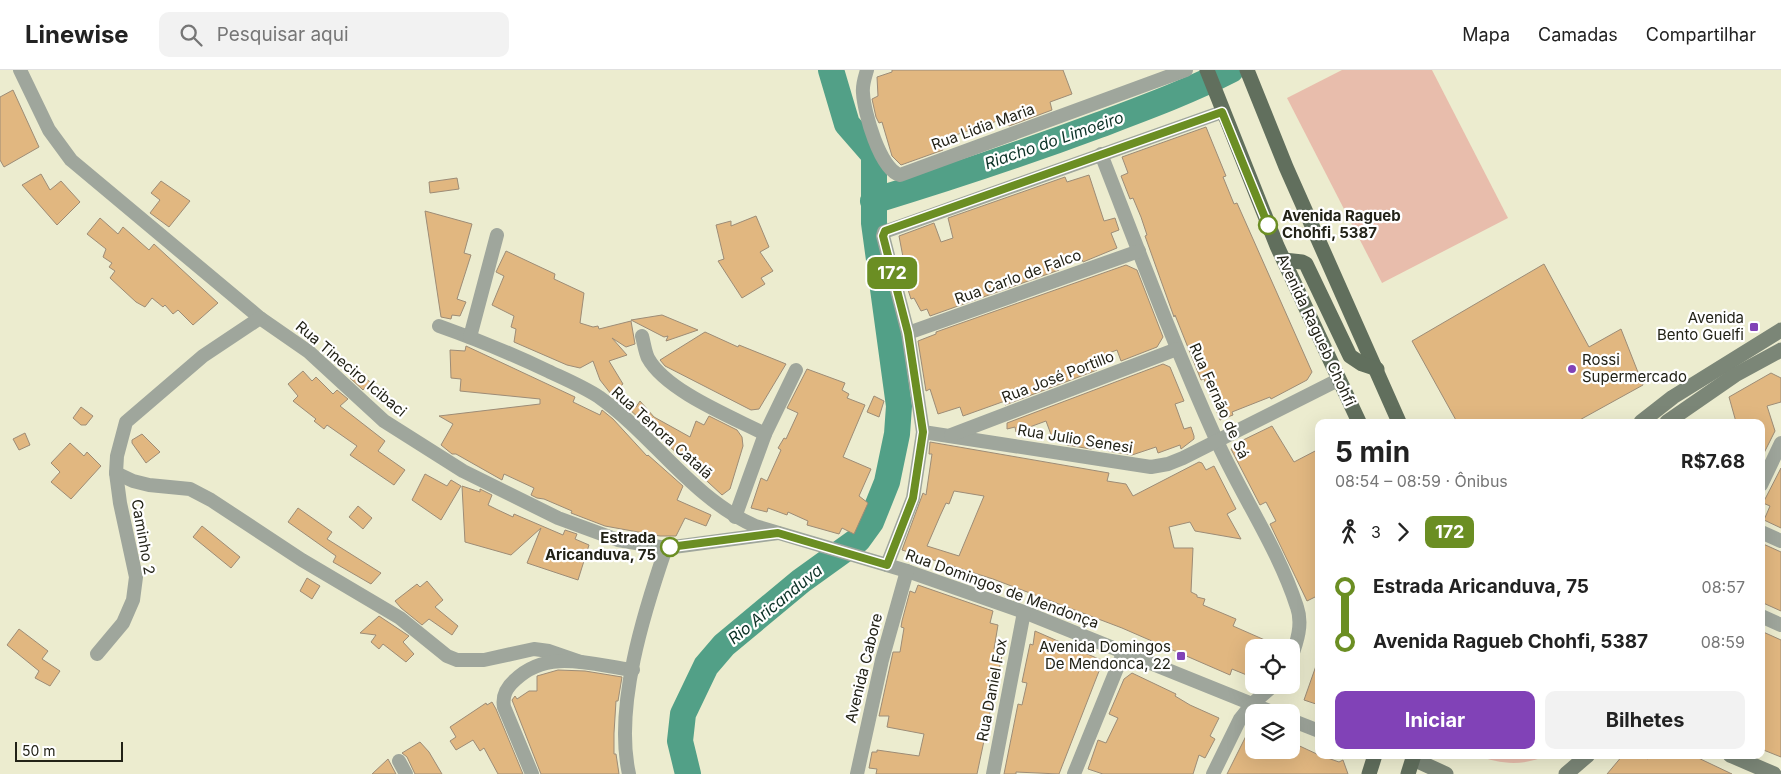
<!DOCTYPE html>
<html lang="pt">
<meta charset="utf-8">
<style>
:root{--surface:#fff;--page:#f2f2f2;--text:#222;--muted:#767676;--line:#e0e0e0;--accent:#8142b7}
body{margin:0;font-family:Inter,sans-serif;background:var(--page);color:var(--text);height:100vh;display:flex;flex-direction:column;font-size:19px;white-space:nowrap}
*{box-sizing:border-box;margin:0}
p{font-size:16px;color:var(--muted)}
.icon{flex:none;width:28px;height:28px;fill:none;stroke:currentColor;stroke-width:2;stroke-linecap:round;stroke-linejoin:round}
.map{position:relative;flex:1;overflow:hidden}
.panel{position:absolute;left:1315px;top:349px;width:450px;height:340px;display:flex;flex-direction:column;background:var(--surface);border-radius:10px;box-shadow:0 5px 20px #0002}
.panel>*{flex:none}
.badge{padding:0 10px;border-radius:8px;font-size:18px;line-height:32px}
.fabs{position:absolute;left:1245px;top:569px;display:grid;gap:10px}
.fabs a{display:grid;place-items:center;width:55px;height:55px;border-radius:10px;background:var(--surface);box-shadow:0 5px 20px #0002;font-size:25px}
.scale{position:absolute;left:15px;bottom:12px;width:108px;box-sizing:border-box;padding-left:5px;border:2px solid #222217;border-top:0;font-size:14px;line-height:18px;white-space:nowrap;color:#222217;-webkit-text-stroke:4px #fff;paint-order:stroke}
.map>.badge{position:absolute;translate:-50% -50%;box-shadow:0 0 0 2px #fff}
.legs{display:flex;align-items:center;gap:8px;height:55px;padding:0 20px;font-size:16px}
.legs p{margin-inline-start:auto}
.summary{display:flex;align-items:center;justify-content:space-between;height:85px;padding:0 20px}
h1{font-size:28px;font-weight:700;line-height:38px}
.button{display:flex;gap:10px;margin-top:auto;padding:10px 20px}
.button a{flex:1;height:58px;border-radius:10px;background:var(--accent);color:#fff;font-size:20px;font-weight:700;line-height:58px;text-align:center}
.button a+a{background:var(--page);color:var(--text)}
ul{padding:0 20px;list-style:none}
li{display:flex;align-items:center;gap:18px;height:55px;font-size:19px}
li i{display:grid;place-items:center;width:8px;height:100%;margin:0 6px;background:currentColor}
li i::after{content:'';width:12px;height:12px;margin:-6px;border:4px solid;border-radius:50%;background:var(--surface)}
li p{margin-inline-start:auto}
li:first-child i{background:linear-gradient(#0000 50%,currentColor 0)}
li:last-child i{background:linear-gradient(currentColor 50%,#0000 0)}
header{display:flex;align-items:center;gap:30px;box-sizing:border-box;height:70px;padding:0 25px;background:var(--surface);border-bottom:1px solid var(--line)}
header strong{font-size:24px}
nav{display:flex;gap:28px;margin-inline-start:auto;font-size:18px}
.search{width:350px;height:45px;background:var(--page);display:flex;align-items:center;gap:12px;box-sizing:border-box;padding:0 18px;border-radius:10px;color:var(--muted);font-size:19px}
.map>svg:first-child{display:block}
</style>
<header>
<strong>Linewise</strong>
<div class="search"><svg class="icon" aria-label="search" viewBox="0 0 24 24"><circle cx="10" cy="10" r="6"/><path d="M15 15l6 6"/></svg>Pesquisar aqui</div>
<nav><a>Mapa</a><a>Camadas</a><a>Compartilhar</a></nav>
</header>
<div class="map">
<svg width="1781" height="704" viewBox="0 0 1781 704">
<rect width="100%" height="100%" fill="#ececcf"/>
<g fill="#e8bdac">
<path d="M1342 0H1432L1508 148 1382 213 1287 28Z"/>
<path d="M1477 685H1548C1525 696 1500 695 1477 685Z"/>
</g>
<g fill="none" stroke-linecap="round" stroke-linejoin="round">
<g stroke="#52a087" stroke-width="26">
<path d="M873 131C949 108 1024 83 1099 55 1144 38 1188 22 1231 0"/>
<path d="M688 704 680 671 683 644 706 596 724 575 801 511 858 470 871 452 887 412 897 364 899 336 874 153V85L847 54 831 0"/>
</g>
</g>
<g fill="#e1b780" stroke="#9d8c76" fill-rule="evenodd">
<path d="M892 0H1063L1072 24 1050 32 1052 40 1009 56 1006 48 938 71 943 80 901 95 892 86 882 52 879 53 876 47 872 29 878 26 877 7 892 2Z"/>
<path d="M13 20 39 77 4 97 0 90V27Z"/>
<path d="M1206 57 1226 106 1223 107 1234 134 1237 133 1312 302 1307 310 1271 329 1270 327 1232 342 1233 345 1220 350 1204 309 1201 310 1175 245 1174 247 1145 166 1147 165 1141 147 1133 128 1130 129 1121 106 1128 103 1122 87Z"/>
<path d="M41 104 50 120 61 111 80 132 57 155 22 115Z"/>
<path d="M1089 105 1104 151 1115 148 1119 160 1111 163 1117 178 1083 192 1080 185 1056 193 1059 200 930 246 927 239 921 241 914 228 911 229 898 189 903 187 899 166 934 153 941 172 953 168 948 148 1065 107 1067 112Z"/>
<path d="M457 108 459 119 430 123 429 112Z"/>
<path d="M161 111 190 131 169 157 150 143 160 130 151 123Z"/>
<path d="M425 141 472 154 464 183 471 185 457 229 466 232 460 246 452 245 451 249 441 247Z"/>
<path d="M756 146 769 177 760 182 773 201 761 208 765 214 742 228 718 191 724 189 716 155 731 151V156Z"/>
<path d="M100 148 118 164 123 157 149 180 154 174 218 233 193 255 178 240 173 244 165 235 163 237 152 228 145 237 136 232 110 208 115 201 109 197 112 193 103 187 106 179 87 164Z"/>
<path d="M506 181 555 204 554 209 584 223 580 253 593 257 598 256 599 259 631 251 635 274 626 277 612 268 627 285 609 291 623 314 611 324 600 310 593 291 580 298 567 295 514 272 516 259 511 257 514 246 492 235 504 206 496 202Z"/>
<path d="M1544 194 1589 277 1621 259 1643 315 1576 352H1457L1412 271Z"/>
<path d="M1126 195 1137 200 1163 267 1157 277 1121 291 1117 280 1093 289 1097 300 1005 335V331L963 346 960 337 938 344 930 319 926 321 918 271 936 264V262Z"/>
<path d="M662 245 698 260 666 271 668 266 664 267 631 250Z"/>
<path d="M705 262 738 277 739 275 786 294 759 339 751 340 665 296 660 290Z"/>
<path d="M466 276 575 327 573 332 600 345 602 340 613 349 647 386 648 385 683 416 677 430 711 445 706 456 685 448 676 466H660L605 456 571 443 572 441 544 429 537 428 531 425 534 418 504 404 502 410 456 384H452L441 375 453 354 439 346 540 334V329L460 321 461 309 451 308 450 280 465 281Z"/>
<path d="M1163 294 1170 297 1184 331 1175 334 1184 359 1191 357 1194 366V369L1181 379 1180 375 1158 383 1156 377 1132 385 1108 381 1105 374 1091 379 1067 375 1064 366 1053 370 1046 351 1016 362 1015 357 1007 359V353Z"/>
<path d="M807 299 845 313 842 320 849 324 847 328 865 335 843 387 871 399 859 426 868 433 854 464 842 458 839 464 807 455 808 451 788 442 787 445 768 438 767 442 751 438 761 408 767 411 781 380 778 378 784 368 786 369 798 343 787 338Z"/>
<path d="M303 301 312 311 316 307 333 324 337 320 348 329 340 336 385 371 378 381 405 400 394 415 350 385 357 376 327 355 324 359 314 351 316 349 293 331 298 326 288 314Z"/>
<path d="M357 301 370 312 363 320 350 308Z"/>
<path d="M1771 303 1781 308V332L1767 336 1775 361 1761 389V352H1736L1729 327Z"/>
<path d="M874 326 884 331 879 347 867 342Z"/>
<path d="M640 331 654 347 690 367 696 351 704 355 709 346 737 360 742 367 743 376 730 419 722 425 628 338 631 334 636 337Z"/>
<path d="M81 337 93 346 86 355H81L73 348Z"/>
<path d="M1272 356 1294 392 1319 379V525L1307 531 1270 454 1276 451 1266 432 1260 435 1231 379 1240 374 1239 372Z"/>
<path d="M25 363 30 375 19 380 13 369Z"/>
<path d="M142 364 160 382 146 393 132 373V370Z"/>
<path d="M930 372 1109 403 1107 411 1126 414 1133 426 1199 392 1202 393 1206 400 1214 396 1236 439 1227 444 1241 469 1195 461 1190 452 1169 457 1174 478H1193L1191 522 1197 525V527L1205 529 1203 535 1236 549 1233 556 1283 578H1254V608L1232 599 1230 605 1122 558 993 509 902 480 923 423 926 425 932 384H929ZM954 421 984 426 959 486 927 476 940 446 946 433 949 434Z"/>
<path d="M70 373 84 386 87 382 101 396 71 429 51 412 60 402 51 393Z"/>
<path d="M1781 398V458L1764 450 1770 436 1763 433Z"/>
<path d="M425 404 447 416 451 410 461 416 441 450 412 430Z"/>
<path d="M462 416 480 422V419L492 425 488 435 498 440 513 447 514 444 563 465 565 460 577 464 575 469 589 475 578 510 527 493 541 458 511 485 465 472Z"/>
<path d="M358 436 372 448 363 459 349 447Z"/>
<path d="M298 438 332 462 327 469 381 503 371 514 333 492 336 486 288 452Z"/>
<path d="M202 456 240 487 231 498 193 467Z"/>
<path d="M1761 473 1781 482V541L1761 532Z"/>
<path d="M307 508 320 516 312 529 300 521Z"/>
<path d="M427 511 443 530 435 537 458 556 452 565 429 549 422 555 401 538 395 531 417 514 420 517Z"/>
<path d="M918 515 993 541 990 553 998 555 994 579 1003 581 977 704H876L877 699 869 698 872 682H877V680L919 686 924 664 887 657 889 646H879L893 582H900L904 558 901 557 902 551 910 521 915 523Z"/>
<path d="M379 546 409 566 403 572 414 584 406 592 383 574 379 579 371 572 376 565 360 563Z"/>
<path d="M19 559 48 581 42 589 60 601 50 616 35 608 39 601 7 575Z"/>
<path d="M1035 561 1101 590V596L1059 704 1016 702V704H1004L1018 634 1022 635 1027 613 1022 612 1030 574 1033 575Z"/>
<path d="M1761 561 1781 570V687L1761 679Z"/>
<path d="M1317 593 1319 594V635L1304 630Z"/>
<path d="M558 600 585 601 622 607 618 631H616L614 663V684H616L619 704H541L512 630 515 626 517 629 529 621H537V606Z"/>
<path d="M1132 603 1176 624 1175 626 1190 635 1219 648 1210 666 1215 669 1205 688 1199 685 1193 704H1103L1088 699 1098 670 1106 673 1118 648 1109 644 1124 609Z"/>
<path d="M492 632 496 639 523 704H498L484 678 480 681 473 670 456 680 450 671 456 667 450 657 486 633 487 635Z"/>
<path d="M1254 650V680H1291V672L1319 685 1339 692 1343 690 1348 704H1227Z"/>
<path d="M420 672 429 682 442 704H415L407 687 402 683Z"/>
<path d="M1623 685H1640L1648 689 1650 685H1692L1732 704H1607Z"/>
<path d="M388 689 396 704H372Z"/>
</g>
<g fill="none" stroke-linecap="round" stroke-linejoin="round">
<g stroke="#9fa69c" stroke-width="14">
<path d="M20 0 49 60 71 90 260 248 309 282 384 351 463 401 558 448 618 470 666 478 778 463"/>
<path d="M867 0C865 7 862 15 863 23 864 42 880 100 900 105L1186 0"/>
<path d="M1101 84C1138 179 1174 276 1216 369 1241 425 1278 478 1297 537 1303 554 1297 572 1291 588"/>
<path d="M439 256C476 269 512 284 548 301 565 309 584 317 599 327 654 366 692 428 755 456L907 501 1024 542 1272 642"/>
<path d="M908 263 1139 181"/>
<path d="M642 266C644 273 645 282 648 288 666 321 732 347 765 364"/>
<path d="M470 267 497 165"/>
<path d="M923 362 1151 397 1168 394 1183 388 1338 310"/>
<path d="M951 365 1177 279"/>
<path d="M116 403 133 411 149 415 190 419 211 430 302 490 400 548 447 586 457 590H484L534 579 549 581 581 592"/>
<path d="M1761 415 1781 373"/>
<path d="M735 447 765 364 796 300"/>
<path d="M1761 462 1781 471"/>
<path d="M887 495 913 428 923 362 908 263 883 166 884 162 1222 42"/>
<path d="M1761 546 1781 555"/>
<path d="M97 584 123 553 133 530 136 507 120 433 116 403 117 386 126 352 203 286 260 248"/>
<path d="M1291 650 1319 661"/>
<path d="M399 691 406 704"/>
<path d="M532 704 504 637C502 626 506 618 515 610 548 578 592 595 633 600"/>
<path d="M629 704C614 637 644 542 666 478"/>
<path d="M857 704 882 590 907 501"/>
<path d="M993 704 1024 542"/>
<path d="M1074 704 1124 581"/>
<path d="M1213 704 1240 649 1252 634 1274 615"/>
</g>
<g stroke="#7b8677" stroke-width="15">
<path d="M1641 352 1673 327 1781 260"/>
<path d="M1667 352 1735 305 1781 280"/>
<path d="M1730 685 1774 704"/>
<path d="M1413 689 1446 704"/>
<path d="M1566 704 1588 685"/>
</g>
<g stroke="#616f5d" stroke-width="15">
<path d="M1207 0 1277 176 1359 352"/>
<path d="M1247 0 1286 97 1399 352"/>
<path d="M1284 190 1302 192 1306 194 1350 286 1362 294 1377 299"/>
<path d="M1369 704 1375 685"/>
<path d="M1408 704 1414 685"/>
</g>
</g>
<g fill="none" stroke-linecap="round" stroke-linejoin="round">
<defs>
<path id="line-1" d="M670 477 778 463 887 495 913 428 923 362 908 263 883 166 885 161 1222 42 1268 155"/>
</defs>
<use href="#line-1" stroke="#fff" stroke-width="11"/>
<use href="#line-1" stroke="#6b8e23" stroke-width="8"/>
</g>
<g fill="#fff" stroke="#6b8e23" stroke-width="2.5">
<circle cx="1268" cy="155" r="9"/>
<circle cx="670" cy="477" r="9"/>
</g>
<g fill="#8142b7" stroke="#fff" stroke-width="2">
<rect x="1749" y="252" width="10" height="10" rx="2.5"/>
<circle cx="1572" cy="299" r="5"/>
<rect x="1176" y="581" width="10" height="10" rx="2.5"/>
</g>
<g text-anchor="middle" stroke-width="4.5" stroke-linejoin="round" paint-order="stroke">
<g font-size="15" fill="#222217" stroke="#fff">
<text transform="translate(983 57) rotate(-20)" y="5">Rua Lidia Maria</text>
<text transform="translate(1018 207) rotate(-20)" y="5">Rua Carlo de Falco</text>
<text transform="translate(1316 260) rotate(65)" y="5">Avenida Ragueb Chohfi</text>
<text transform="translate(351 299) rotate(40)" y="5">Rua Tineciro Icibaci</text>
<text transform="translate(1058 307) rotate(-21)" y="5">Rua José Portillo</text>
<text transform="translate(1219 331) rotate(66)" y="5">Rua Fernão de Sá</text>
<text transform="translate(662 363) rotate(42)" y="5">Rua Tenora Catalã</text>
<text transform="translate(1075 369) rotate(9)" y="5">Rua Julio Senesi</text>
<text transform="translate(143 467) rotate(80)" y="5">Caminho 2</text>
<text transform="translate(1002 519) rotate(20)" y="5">Rua Domingos de Mendonça</text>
<text transform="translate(864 598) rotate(-76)" y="5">Avenida Cabore</text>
<text transform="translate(992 620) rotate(-79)" y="5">Rua Daniel Fox</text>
</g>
<g font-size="15" font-weight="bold" fill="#222217" stroke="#fff" text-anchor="start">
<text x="1282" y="151">Avenida Ragueb<tspan x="1282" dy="17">Chohfi, 5387</tspan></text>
<text x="656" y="473" text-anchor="end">Estrada<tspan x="656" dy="17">Aricanduva, 75</tspan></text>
</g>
<g font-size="15" fill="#222217" stroke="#fff" text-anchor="end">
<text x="1744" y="253">Avenida<tspan x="1744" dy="17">Bento Guelfi</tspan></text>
<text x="1582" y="295" text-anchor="start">Rossi<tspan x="1582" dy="17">Supermercado</tspan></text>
<text x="1171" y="582">Avenida Domingos<tspan x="1171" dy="17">De Mendonca, 22</tspan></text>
</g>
<g font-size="16" font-style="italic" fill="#0b3126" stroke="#fff">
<text transform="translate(1054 70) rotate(-19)" y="6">Riacho do Limoeiro</text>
<text transform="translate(775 534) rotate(-39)" y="6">Rio Aricanduva</text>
</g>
</g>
</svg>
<div class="fabs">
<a><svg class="icon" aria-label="locate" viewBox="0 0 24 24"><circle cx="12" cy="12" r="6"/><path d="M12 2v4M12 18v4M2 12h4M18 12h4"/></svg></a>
<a><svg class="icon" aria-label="layers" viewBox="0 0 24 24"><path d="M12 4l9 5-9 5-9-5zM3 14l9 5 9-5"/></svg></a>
</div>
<div class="scale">50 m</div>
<b class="badge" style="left:892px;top:203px;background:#6b8e23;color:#fff">172</b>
<section class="panel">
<div class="summary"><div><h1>5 min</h1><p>08:54 – 08:59 · Ônibus</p></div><b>R$7.68</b></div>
<div class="legs"><svg class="icon" aria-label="walk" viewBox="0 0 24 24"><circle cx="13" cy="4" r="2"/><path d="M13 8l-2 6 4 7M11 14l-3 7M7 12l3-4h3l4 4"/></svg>3<svg class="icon" aria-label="forward" viewBox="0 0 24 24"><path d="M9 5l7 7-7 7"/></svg><b class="badge" style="background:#6b8e23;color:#fff">172</b></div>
<ul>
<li><i style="color:#6b8e23"></i><b>Estrada Aricanduva, 75</b><p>08:57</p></li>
<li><i style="color:#6b8e23"></i><b>Avenida Ragueb Chohfi, 5387</b><p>08:59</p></li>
</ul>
<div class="button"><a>Iniciar</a><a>Bilhetes</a></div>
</section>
</div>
